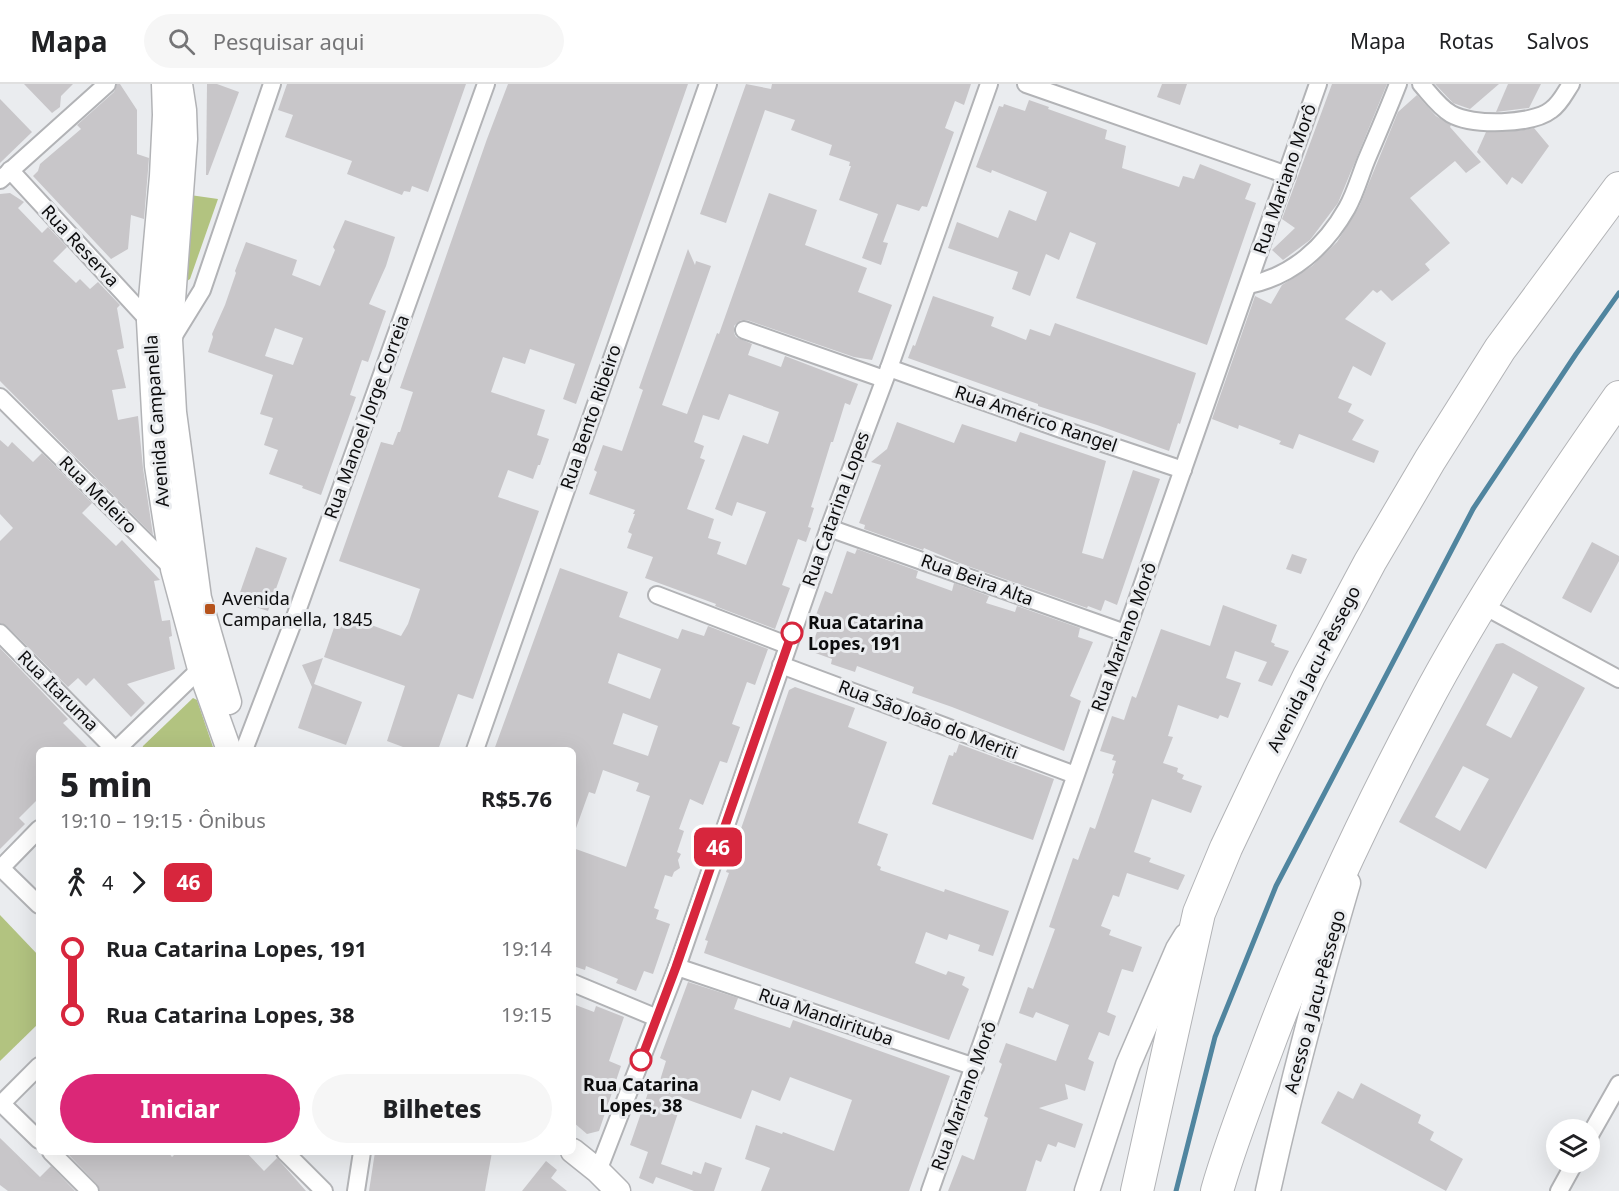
<!DOCTYPE html>
<html lang="pt">
<meta charset="utf-8">
<style>
:root{--surface:#fff;--page:#f6f6f6;--text:#202124;--muted:#757577;--line:#e0e0e0;--accent:#db2777}
body{margin:0;font-family:"Noto Sans",sans-serif;background:var(--page);color:var(--text);height:100vh;display:flex;flex-direction:column;font-size:22px;white-space:nowrap}
*{box-sizing:border-box;margin:0}
p{font-size:20px;color:var(--muted)}
.icon{flex:none;width:33px;height:33px;fill:none;stroke:currentColor;stroke-width:2;stroke-linecap:round;stroke-linejoin:round}
.map{position:relative;flex:1;overflow:hidden}
.sheet{position:absolute;left:36px;top:663px;width:540px;height:408px;display:flex;flex-direction:column;background:var(--surface);border-radius:9px;box-shadow:0 6px 24px #0002}
.sheet>*{flex:none}
.badge{padding:0 12px;border-radius:9px;font-size:21px;line-height:39px}
.controls{position:absolute;left:1546px;top:1035px;display:grid;gap:12px}
.controls a{display:grid;place-items:center;width:54px;height:54px;border-radius:50%;background:var(--surface);box-shadow:0 6px 24px #0002;font-size:30px}
.map>.badge{position:absolute;translate:-50% -50%;box-shadow:0 0 0 3px #fff}
.legs{display:flex;align-items:center;gap:9px;height:66px;padding:0 24px;font-size:20px}
.legs p{margin-inline-start:auto}
.headline{display:flex;align-items:center;justify-content:space-between;height:102px;padding:0 24px}
h1{font-size:33px;font-weight:800;line-height:45px}
.cta{display:flex;gap:12px;margin-top:auto;padding:12px 24px}
.cta a{flex:1;height:69px;border-radius:36px;background:var(--accent);color:#fff;font-size:24px;font-weight:800;line-height:69px;text-align:center}
.cta a+a{background:var(--page);color:var(--text)}
ul{padding:0 24px;list-style:none}
li{display:flex;align-items:center;gap:21px;height:66px;font-size:22px}
li i{display:grid;place-items:center;width:9px;height:100%;margin:0 8px;background:currentColor}
li i::after{content:'';width:15px;height:15px;margin:-8px;border:4px solid;border-radius:50%;background:var(--surface)}
li p{margin-inline-start:auto}
li:first-child i{background:linear-gradient(#0000 50%,currentColor 0)}
li:last-child i{background:linear-gradient(currentColor 50%,#0000 0)}
header{display:flex;align-items:center;gap:36px;box-sizing:border-box;height:84px;padding:0 30px;background:var(--surface);border-bottom:2px solid var(--line)}
header strong{font-size:28px}
nav{display:flex;gap:33px;margin-inline-start:auto;font-size:21px}
.search{width:420px;height:54px;background:var(--page);display:flex;align-items:center;gap:15px;box-sizing:border-box;padding:0 21px;border-radius:33px;color:var(--muted);font-size:22px}
.map>svg:first-child{display:block}
</style>
<header>
<strong>Mapa</strong>
<div class="search"><svg class="icon" aria-label="search" viewBox="0 0 24 24"><circle cx="10" cy="10" r="6"/><path d="M15 15l6 6"/></svg>Pesquisar aqui</div>
<nav><a>Mapa</a><a>Rotas</a><a>Salvos</a></nav>
</header>
<div class="map">
<svg width="1619" height="1107" viewBox="0 0 1619 1107">
<rect width="100%" height="100%" fill="#eaecef"/>
<g fill="#b2c380">
<path d="M183 110 218 115 190 195 187 197Z"/>
<path d="M193 614 197 616 214 666H142L143 662Z"/>
<path d="M0 831 39 872V939L0 977Z"/>
</g>
<g fill="none" stroke-linecap="round" stroke-linejoin="round">
<path stroke="#50859f" stroke-width="5" d="M1176 1107 1215 953 1276 802 1473 425 1576 270 1619 209"/>
</g>
<g fill="#c8c6c9" fill-rule="evenodd">
<path d="M24 0H73L61 12 60 23 52 29Z"/>
<path d="M117 0H120L137 26V70L149 74 144 135 131 131 128 165 111 175 33 92 38 87 40 80 81 45 77 41 114 8Z"/>
<path d="M207 0H217L239 8 208 91H206Z"/>
<path d="M287 0H466L428 108 412 102 410 108 404 107 402 111 347 90 352 77 285 53 293 31 278 26Z"/>
<path d="M508 0H688L576 320 563 315 575 280 530 265 525 280 503 273 491 308 545 326 537 351 549 355 540 381H538L533 395 508 386 498 413 539 427 473 615 458 610 438 666H411L387 657 405 602 324 573 339 529 401 552 408 540 420 505 339 477 381 358 393 361 398 348H400L413 308 400 304 487 55Z"/>
<path d="M746 0 771 5 772 0H971L964 21 955 17 945 44 954 48 927 123 922 122 919 127 897 120 883 158 888 159 881 181 862 174 878 130 839 116 851 82H849L850 78 829 71 832 61 791 46 795 36 765 26 726 139 700 130Z"/>
<path d="M1162 0H1187L1180 21 1157 13Z"/>
<path d="M1332 0H1387L1338 119 1310 156 1283 176 1272 166 1295 144 1282 135Z"/>
<path d="M1435 0H1499L1470 25 1453 19Z"/>
<path d="M1508 0H1541L1529 24 1496 28Z"/>
<path d="M1417 11 1436 32 1451 41 1450 43 1481 78 1466 89 1455 77 1410 114 1450 159 1425 180 1430 186 1392 217 1381 206 1377 209 1373 206 1345 235 1386 259 1371 292 1353 282 1338 314 1352 320 1348 328 1364 336 1352 356 1379 367 1374 379 1299 350 1293 365 1279 360 1281 357 1239 341 1238 345 1212 335 1255 212 1271 220 1282 201 1312 182 1337 158 1359 123 1398 28Z"/>
<path d="M0 15 32 48 0 79Z"/>
<path d="M1029 16 1049 23 1048 25 1107 46 1105 55 1126 62 1122 84 1179 103 1183 92 1194 95 1200 80 1251 100 1245 115 1256 119 1207 261 1076 214 1096 159 1070 148 1059 176 1046 170 1030 212 1012 205 1018 188 948 164 957 138 998 154 1009 126 1036 137 1047 108 992 86 991 89 976 83 999 22 1003 23 1004 20 1025 27Z"/>
<path d="M1534 44 1549 62 1522 100 1512 93 1507 101 1477 68 1486 48 1517 47Z"/>
<path d="M10 109 24 118 18 124 42 149 48 143 67 163 53 177 76 199 80 195 90 205 98 198 120 221 117 224 124 264 117 266 126 304 112 306 118 336 138 332 143 384 153 451 0 297V110Z"/>
<path d="M769 109 817 126 805 161 867 184 858 208 892 221 872 276 854 273 747 236H741L734 242V249L736 253 752 260 748 271 781 283 785 272 858 300 850 321 845 319 833 358H831L811 423 814 424 808 443 811 444 806 458 798 455 782 501 790 504 775 545 715 522 716 520 645 494 653 473 627 464 632 450 628 448 635 430H633L635 426 589 410 597 388 594 386 603 361 622 367 643 306 639 304 688 165 695 181 696 177 711 182 662 321 687 330 717 249 719 250ZM729 310 779 328 768 360 743 351 715 425 732 432 737 418 766 428 746 481 717 470 721 458 708 454 714 435 687 425 705 376 700 374 704 362 694 358 703 331 719 336Z"/>
<path d="M345 136 395 153 386 182 369 220 386 227 368 278 362 276 350 311 356 313 321 411 302 404 303 402 269 390 278 366 264 361 273 334 260 330 273 291 208 268 213 253 212 250 225 221 236 189 235 187 246 158 297 176 292 191 320 202 335 166 333 163ZM275 244 303 254 293 281 265 272Z"/>
<path d="M933 212 994 233 991 242 1026 256 1030 245 1050 252 1055 239 1196 289 1180 340 1178 339 1169 367 1097 341 1038 322V320L908 274 913 261 915 262Z"/>
<path d="M897 338 954 359 962 340 1016 358 1020 348 1106 377 1082 469 1103 475 1133 386 1160 395 1117 521 1105 516 1101 527 1088 522 1087 524 959 479 924 464 923 466 864 445 865 441 859 439 881 381 871 378 887 365Z"/>
<path d="M0 356 8 363 12 358 33 378 42 369 92 419 82 429 116 462 122 456 160 496 154 497 162 537 170 536 172 552 169 553 175 585 127 600 145 619 131 633 94 594 86 602 78 594 68 603 7 542 0 539V457L13 444 0 430Z"/>
<path d="M1592 458 1619 472V477L1591 529 1562 514Z"/>
<path d="M256 463 287 474 268 527 237 517Z"/>
<path d="M857 465 918 487 916 494 952 507 954 499 989 512 986 519 1015 528 1017 522 1080 544 1078 553 1093 558 1070 612 1081 617 1064 667 952 623 912 609 914 603 857 582 855 588 831 580 832 575 810 567 819 542 813 539 825 507 832 510 847 467 855 470Z"/>
<path d="M1292 470 1307 475 1301 490 1286 485Z"/>
<path d="M560 484 628 508 619 533 678 555 682 545 704 552 708 542 768 565 755 601 747 598 732 640 740 643 727 679 720 677 703 721 690 715 679 745 684 747 677 768 681 770 678 776 680 784 674 788 672 793 665 791 654 824 659 826 656 835 670 840 653 890 644 887 636 907 616 899 618 895 586 882 585 886 573 882V764L626 783 650 712 636 707 639 699 603 686 595 710 589 708 575 747H573V666H494ZM618 569 661 585 650 615 608 599ZM623 629 658 642 648 672 613 660Z"/>
<path d="M1223 521 1277 541 1271 558 1275 560 1274 562 1289 567 1272 602 1258 597 1267 578 1235 567 1226 594 1241 599 1228 634 1220 631 1218 635 1178 621 1168 652 1173 653 1163 679 1178 684 1177 688 1184 691 1182 695 1202 702 1191 729 1152 715 1134 768 1151 774 1149 778 1185 791 1178 806 1127 789 1119 813 1113 811 1101 842 1111 846 1109 851 1142 863 1133 888 1122 885 1107 928 1116 932 1109 952 1099 948 1088 975 1094 978 1085 1007 1065 1000 1068 1015 1039 1024 1083 1040 1075 1064 1058 1058 1056 1063 1048 1060 1041 1078 1036 1076 1026 1107H948L962 1071 974 1076 988 1034 984 1032 1002 980 999 978 1006 959 1056 977 1069 941 1036 928 1033 934 1019 929 1028 903 1033 905 1055 845 1049 843 1073 774 1078 776 1090 743 1095 745 1114 690 1112 689 1116 677 1112 676 1114 671 1100 667 1112 632 1124 636 1132 612 1136 614 1161 545 1210 562Z"/>
<path d="M1503 559 1585 604 1486 785 1399 738 1496 560ZM1513 589 1538 603 1511 654 1486 641ZM1463 682 1489 695 1460 747 1435 733Z"/>
<path d="M0 564 68 635 63 639 90 666H39V714L19 734 25 740 0 765Z"/>
<path d="M323 574 314 600 362 618 346 661 298 644 312 603 302 581Z"/>
<path d="M795 603 855 624 848 643 887 658 858 739 888 750 877 781 881 783 880 786 944 808 945 805 1009 827 993 872 978 867 980 861 949 850 947 856 926 848 915 879 946 891 948 887 965 893 962 901 969 905 949 956 704 869 708 857 705 856 729 789 726 788 789 606Z"/>
<path d="M959 660 1054 695 1033 756 932 720 949 671 953 672 954 668 956 669Z"/>
<path d="M688 898 738 914 734 925 790 944 793 936 950 992 909 1107H761L770 1084 745 1075 756 1041 782 1050 783 1048 834 1067 852 1016 790 993 780 1017 752 1006 741 1035 683 1014 661 1080 692 1091 693 1087 701 1090 705 1078 722 1084 714 1107H694L656 1093 653 1100 639 1094 648 1068 630 1061 650 1003 657 1006 666 977 660 974Z"/>
<path d="M573 920 594 928 596 922 624 933 609 977 621 982 599 1047 587 1050 573 1038Z"/>
<path d="M1361 999 1421 1031 1418 1039 1434 1048 1430 1056 1463 1075 1446 1107 1321 1039 1338 1007 1353 1015Z"/>
<path d="M0 1054 40 1093 51 1082 75 1107H8L0 1101Z"/>
<path d="M66 1068H168L172 1073 177 1068H246L264 1087 277 1074 306 1107H100L97 1100Z"/>
<path d="M375 1068H492L485 1107H369Z"/>
<path d="M546 1077 557 1086 551 1094 567 1107H522Z"/>
</g>
<g fill="none" stroke-linecap="round" stroke-linejoin="round">
<defs>
<g id="street">
<path d="M1026 0 1287 91"/>
<path d="M1421 0C1430 10 1439 23 1451 30 1472 42 1532 41 1551 26 1560 20 1565 9 1571 0"/>
<path d="M10 86 152 240"/>
<path d="M0 96 107 0"/>
<path d="M1249 201C1292 192 1325 163 1347 124 1355 110 1360 92 1366 77 1377 51 1388 26 1398 0"/>
<path d="M744 246 884 295"/>
<path d="M173 253 202 206 272 0"/>
<path d="M889 284 1061 345 1183 386"/>
<path d="M0 313 174 486"/>
<path d="M829 444 1125 549"/>
<path d="M657 511 787 561"/>
<path d="M1482 521 1619 595"/>
<path d="M0 549 115 666"/>
<path d="M781 581 1075 691"/>
<path d="M116 666 200 585"/>
<path d="M244 666 295 533 486 0"/>
<path d="M475 666 708 0"/>
<path d="M0 783 39 821"/>
<path d="M0 785 39 745"/>
<path d="M677 883 975 983"/>
<path d="M573 899 657 934"/>
<path d="M0 1018 39 1056"/>
<path d="M0 1021 39 982"/>
<path d="M1590 1051 1619 1000"/>
<path d="M51 1068 90 1107"/>
<path d="M285 1068 324 1107"/>
<path d="M598 1087 677 883 829 444 889 284 989 0"/>
<path d="M356 1107 362 1068"/>
<path d="M930 1107 1318 0"/>
<path d="M1559 1107 1575 1078"/>
</g>
<g id="secondary">
<path d="M164 0 165 31 162 92 149 237 157 382 173 485 200 585 229 666"/>
<path d="M180 0 184 26 185 55 170 256 174 328 199 514 229 618"/>
<path d="M573 1067 598 1087 618 1107"/>
<path d="M1087 1107 1128 981 1178 865 1186 852"/>
<path d="M1268 1107C1291 1003 1318 901 1348 799"/>
</g>
<g id="highway">
<path d="M1137 1107 1199 829 1226 764 1264 684 1309 592 1370 478 1430 376 1500 265 1619 104"/>
<path d="M1217 1107C1230 1061 1248 1015 1265 970 1309 851 1363 736 1423 623 1480 515 1549 413 1619 313"/>
</g>
</defs>
<use href="#street" stroke="#b2b3b6" stroke-width="20"/>
<use href="#secondary" stroke="#b2b3b6" stroke-width="27"/>
<use href="#highway" stroke="#b2b3b6" stroke-width="34"/>
<use href="#street" stroke="#fff" stroke-width="16"/>
<use href="#secondary" stroke="#fff" stroke-width="24"/>
<use href="#highway" stroke="#fff" stroke-width="32"/>
</g>
<g fill="none" stroke-linecap="round" stroke-linejoin="round">
<defs>
<path id="line-1" d="M641 976 676 883 792 549"/>
</defs>
<use href="#line-1" stroke="#fff" stroke-width="14"/>
<use href="#line-1" stroke="#d7263d" stroke-width="9"/>
</g>
<rect fill="#b6531c" stroke="#eaecef" stroke-width="2" x="204" y="519" width="12" height="12" rx="3"/>
<g fill="#fff" stroke="#d7263d" stroke-width="3">
<circle cx="792" cy="549" r="10"/>
<circle cx="641" cy="976" r="10"/>
</g>
<g text-anchor="middle" stroke-width="6" stroke-linejoin="round" paint-order="stroke">
<g font-size="18" fill="#0c0c0d" stroke="#eaecef">
<text transform="translate(1285 95) rotate(-71)" y="6">Rua Mariano Morô</text>
<text transform="translate(80 162) rotate(47)" y="6">Rua Reserva</text>
<text transform="translate(367 333) rotate(-70)" y="6">Rua Manoel Jorge Correia</text>
<text transform="translate(591 333) rotate(-71)" y="6">Rua Bento Ribeiro</text>
<text transform="translate(1036 335) rotate(19)" y="6">Rua Américo Rangel</text>
<text transform="translate(157 337) rotate(-94)" y="6">Avenida Campanella</text>
<text transform="translate(98 411) rotate(45)" y="6">Rua Meleiro</text>
<text transform="translate(836 425) rotate(-70)" y="6">Rua Catarina Lopes</text>
<text transform="translate(977 496) rotate(20)" y="6">Rua Beira Alta</text>
<text transform="translate(1124 553) rotate(-70)" y="6">Rua Mariano Morô</text>
<text transform="translate(1314 585) rotate(-63)" y="6">Avenida Jacu-Pêssego</text>
<text transform="translate(58 607) rotate(45)" y="6">Rua Itaruma</text>
<text transform="translate(928 636) rotate(21)" y="6">Rua São João do Meriti</text>
<text transform="translate(1315 918) rotate(-75)" y="6">Acesso a Jacu-Pêssego</text>
<text transform="translate(826 933) rotate(19)" y="6">Rua Mandirituba</text>
<text transform="translate(964 1012) rotate(-70)" y="6">Rua Mariano Morô</text>
</g>
<g font-size="18" fill="#0c0c0d" stroke="#eaecef" text-anchor="start">
<text x="222" y="521">Avenida<tspan x="222" dy="21">Campanella, 1845</tspan></text>
</g>
<g font-size="18" font-weight="bold" fill="#0c0c0d" stroke="#eaecef" text-anchor="start">
<text x="808" y="545">Rua Catarina<tspan x="808" dy="21">Lopes, 191</tspan></text>
<text x="641" y="1007" text-anchor="middle">Rua Catarina<tspan x="641" dy="21">Lopes, 38</tspan></text>
</g>
</g>
</svg>
<div class="controls">
<a><svg class="icon" aria-label="layers" viewBox="0 0 24 24"><path d="M12 4l9 5-9 5-9-5zM3 14l9 5 9-5"/></svg></a>
</div>
<b class="badge" style="left:718px;top:763px;background:#d7263d;color:#fff">46</b>
<section class="sheet">
<div class="headline"><div><h1>5 min</h1><p>19:10 – 19:15 · Ônibus</p></div><b>R$5.76</b></div>
<div class="legs"><svg class="icon" aria-label="walk" viewBox="0 0 24 24"><circle cx="13" cy="4" r="2"/><path d="M13 8l-2 6 4 7M11 14l-3 7M7 12l3-4h3l4 4"/></svg>4<svg class="icon" aria-label="forward" viewBox="0 0 24 24"><path d="M9 5l7 7-7 7"/></svg><b class="badge" style="background:#d7263d;color:#fff">46</b></div>
<ul>
<li><i style="color:#d7263d"></i><b>Rua Catarina Lopes, 191</b><p>19:14</p></li>
<li><i style="color:#d7263d"></i><b>Rua Catarina Lopes, 38</b><p>19:15</p></li>
</ul>
<div class="cta"><a>Iniciar</a><a>Bilhetes</a></div>
</section>
</div>
